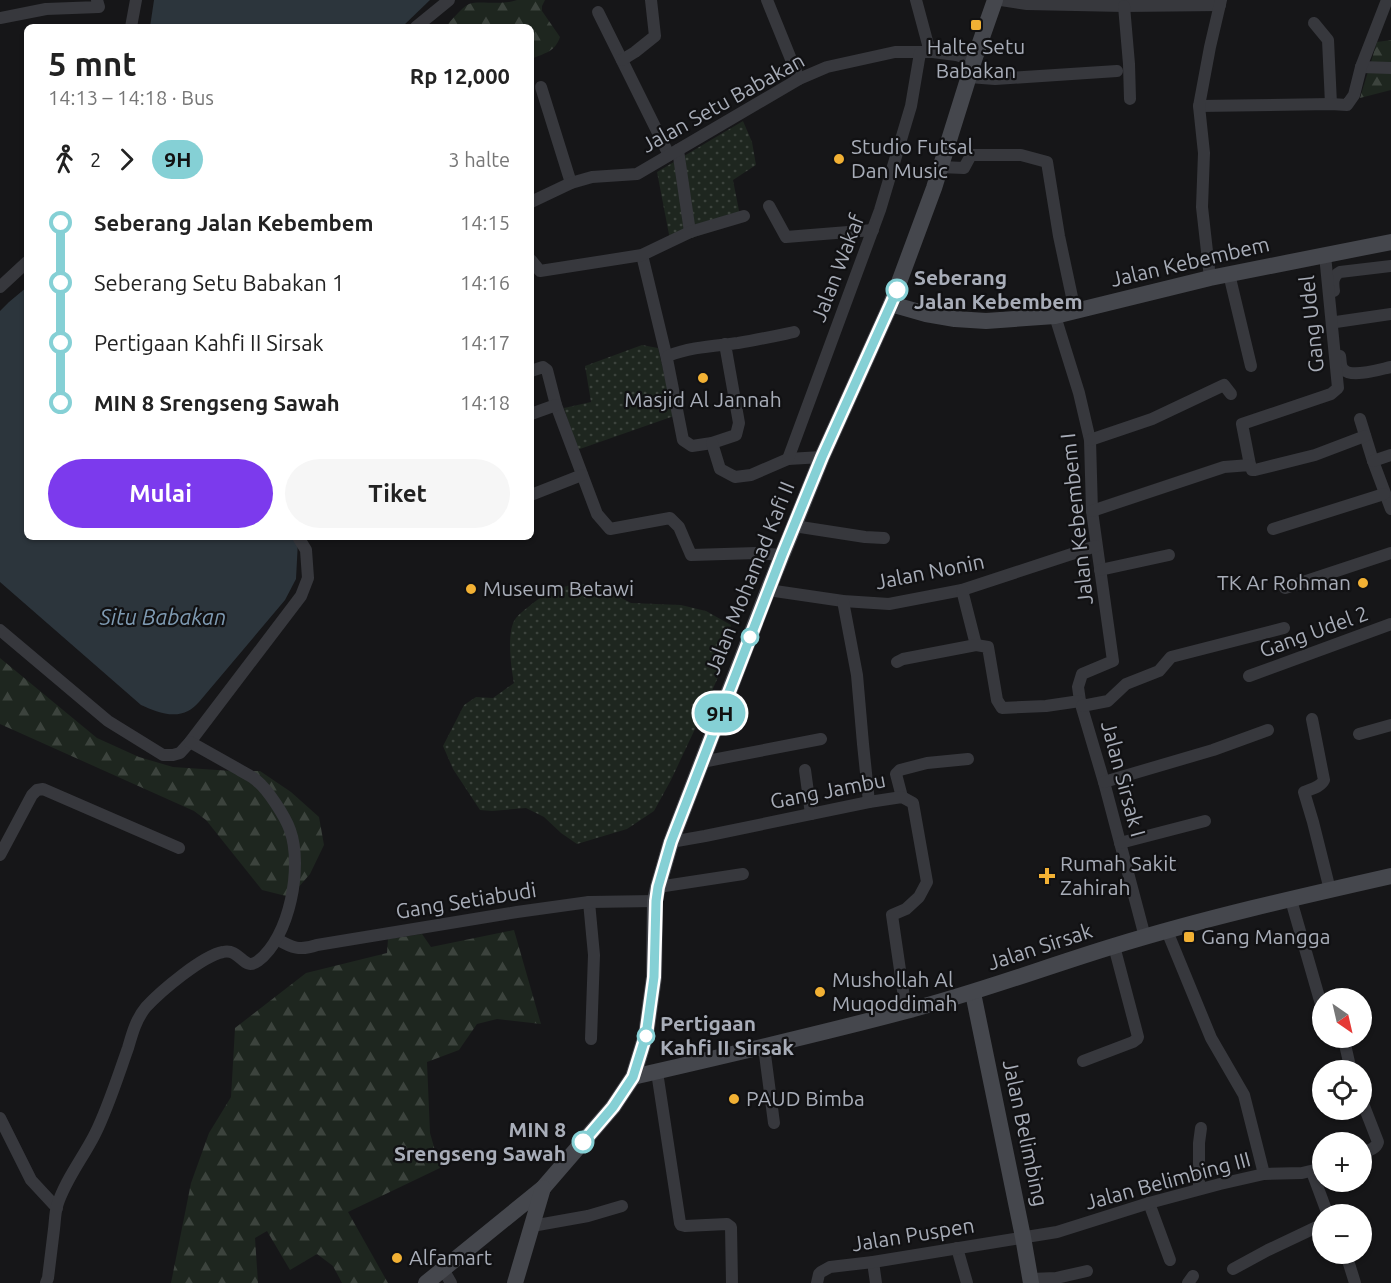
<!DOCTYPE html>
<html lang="id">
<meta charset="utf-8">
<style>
:root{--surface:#fff;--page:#f6f6f6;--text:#222;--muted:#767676;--accent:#7c3aed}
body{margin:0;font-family:Ubuntu,sans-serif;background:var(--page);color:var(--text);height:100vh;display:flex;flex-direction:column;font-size:22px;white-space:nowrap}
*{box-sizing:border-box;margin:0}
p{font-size:20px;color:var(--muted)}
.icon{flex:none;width:33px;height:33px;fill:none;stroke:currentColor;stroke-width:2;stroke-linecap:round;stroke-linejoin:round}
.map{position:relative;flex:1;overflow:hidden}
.side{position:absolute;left:24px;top:24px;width:510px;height:516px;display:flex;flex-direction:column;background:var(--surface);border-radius:9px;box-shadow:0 2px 4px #0004}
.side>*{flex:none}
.badge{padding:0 12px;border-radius:20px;font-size:21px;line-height:39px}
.needle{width:39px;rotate:146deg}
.tools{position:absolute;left:1312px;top:988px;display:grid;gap:12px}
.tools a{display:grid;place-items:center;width:60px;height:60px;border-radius:50%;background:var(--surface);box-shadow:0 2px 4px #0004;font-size:30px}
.map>.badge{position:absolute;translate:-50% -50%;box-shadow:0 0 0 3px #fff}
.legs{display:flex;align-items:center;gap:9px;height:66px;padding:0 24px;font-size:20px}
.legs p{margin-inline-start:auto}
.summary{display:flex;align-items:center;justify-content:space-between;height:102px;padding:0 24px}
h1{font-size:33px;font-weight:700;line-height:45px}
.primary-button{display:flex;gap:12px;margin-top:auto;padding:12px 24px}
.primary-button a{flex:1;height:69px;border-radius:36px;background:var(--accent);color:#fff;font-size:24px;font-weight:700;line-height:69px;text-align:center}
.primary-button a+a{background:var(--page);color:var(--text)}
ul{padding:0 24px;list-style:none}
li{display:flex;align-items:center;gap:21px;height:60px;font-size:22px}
li i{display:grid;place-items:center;width:9px;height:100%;margin:0 8px;background:currentColor}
li i::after{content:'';width:15px;height:15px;margin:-8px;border:4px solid;border-radius:50%;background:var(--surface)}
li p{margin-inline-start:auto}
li:first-child i{background:linear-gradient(#0000 50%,currentColor 0)}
li:last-child i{background:linear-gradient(currentColor 50%,#0000 0)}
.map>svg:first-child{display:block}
</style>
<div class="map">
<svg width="1391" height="1283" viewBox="0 0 1391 1283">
<defs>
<pattern id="grass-dots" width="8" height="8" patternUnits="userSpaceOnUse" patternTransform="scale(1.5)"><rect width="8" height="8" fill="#1e261f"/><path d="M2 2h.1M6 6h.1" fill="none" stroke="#3c433d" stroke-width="1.8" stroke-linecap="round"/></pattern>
<pattern id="forest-firs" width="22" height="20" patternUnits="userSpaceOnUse" patternTransform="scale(1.5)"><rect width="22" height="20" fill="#1e261f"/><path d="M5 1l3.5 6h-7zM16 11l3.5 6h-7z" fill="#3c433d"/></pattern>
</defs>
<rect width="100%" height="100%" fill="#161618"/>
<g fill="url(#grass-dots)">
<path d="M743 121 752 142 756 165 733 180 741 221 671 245 657 172Z"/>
<path d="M642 345 658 348 674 416 577 450 564 408 591 402 585 366Z"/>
<path d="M573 584H594L631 603 681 605 706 611 731 625 719 675 695 729 671 780 654 811 627 829 577 844 561 833 544 817 526 808 492 811 480 810 453 769 443 746 464 705 476 697 493 698 514 683C511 668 506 630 516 618 519 614 523 611 527 608 542 595 554 590 573 584Z"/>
</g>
<g fill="url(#forest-firs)">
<path d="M517 0H545L542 6V11L560 37C555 52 545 53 531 59V27H445C452 20 461 8 469 4 479 0 501 6 517 0Z"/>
<path d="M1391 40V90L1360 98 1377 42Z"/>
<path d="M0 658 97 738 139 757 173 767 232 771H260L291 792 319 817 324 845 310 874 290 897 262 890 206 820 194 811 0 724Z"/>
<path d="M514 930 541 1024 497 1019 477 1024 459 1050 427 1062 430 1133 440 1168 348 1212 388 1283H342L333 1266 317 1254 290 1270 267 1231 255 1238 258 1283H171L191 1183 209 1133 231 1097 235 1028 306 973 387 953 388 939 422 934 431 947Z"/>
</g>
<g fill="#2c353c">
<path d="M154 0H430L402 27H150Z"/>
<path d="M27 287V537H296L298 541 296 579 285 600 199 702C196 705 192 709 188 711 173 719 154 711 141 705L0 582V311L9 302Z"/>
</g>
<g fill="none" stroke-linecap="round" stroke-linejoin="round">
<g stroke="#37383d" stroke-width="12">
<path d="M767 0 799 79"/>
<path d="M916 0 930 52"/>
<path d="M1001 0 1027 4 1124 6 1220 5"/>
<path d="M1124 6 1129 64 1130 99"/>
<path d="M598 12 669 155"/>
<path d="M0 18 46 9 99 7 97 0"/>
<path d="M1314 23 1328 40 1331 104"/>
<path d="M131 27 136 0"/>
<path d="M416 27 449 0"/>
<path d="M622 60 635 52 655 36 651 0"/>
<path d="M1361 67 1391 68"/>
<path d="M969 77 995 79 1117 71"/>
<path d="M541 87 571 183"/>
<path d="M1199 106 1331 104 1347 105 1354 95 1361 67 1387 0"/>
<path d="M678 150 690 232"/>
<path d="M940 167 964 168 971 155H1021L1047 162 1059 236 1075 311"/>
<path d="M531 202 571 183 592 177 637 174 799 79 827 67 895 52H933L956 55 974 60"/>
<path d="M769 206 786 237 873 230"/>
<path d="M642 255 667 359"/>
<path d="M531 260 540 271 642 255 690 232 744 216"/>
<path d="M1229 274 1251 366"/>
<path d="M1210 278 1202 207 1204 153 1199 106 1210 47 1221 0"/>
<path d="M0 287 27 262"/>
<path d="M1334 291C1333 284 1332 276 1340 272L1391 266"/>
<path d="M1055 316 1079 393 1090 440 1092 511 1113 661 1082 674 1078 687 1080 701 1104 782 1145 937"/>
<path d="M1336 322 1391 314"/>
<path d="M725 344 739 423 736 435 712 443 692 446 683 440 667 359 668 356C690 347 715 346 738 343 757 340 775 336 794 332"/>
<path d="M1340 356C1341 361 1340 367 1344 370 1352 378 1381 369 1391 367"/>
<path d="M531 371 543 367 547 370 556 405 597 514 610 529 670 518 679 527 691 555 757 553 782 555"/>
<path d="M531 414 556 405"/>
<path d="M1360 419 1373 461 1391 509"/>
<path d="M1090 440 1152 419 1224 385 1231 394"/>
<path d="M712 443 720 469 735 477 751 475 788 459 822 457"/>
<path d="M788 459 880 210 911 106 920 53"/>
<path d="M1373 461 1391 455"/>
<path d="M1250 465 1242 424 1331 394 1338 388 1325 255"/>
<path d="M531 495 582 475"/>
<path d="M1092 511 1224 467 1250 465 1252 470H1255L1315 455 1365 436"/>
<path d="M794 526 865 537 884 538"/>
<path d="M1273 529 1384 494"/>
<path d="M1100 570 1169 555"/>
<path d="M1285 588 1391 553"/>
<path d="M768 590 843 601 889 604 962 590 1096 546"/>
<path d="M962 590 976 645"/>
<path d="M843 601 857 675 863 744 869 802"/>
<path d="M0 630 108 721 163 755H173L180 753 190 742 301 596 308 578 306 550 298 537"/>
<path d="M897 662 903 659 976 645 988 647 997 700 1002 708 1046 706 1080 701"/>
<path d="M1249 676 1391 624"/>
<path d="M1082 706 1108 701 1126 684 1159 671 1171 657 1284 628"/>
<path d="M1312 719 1324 780C1321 787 1311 789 1304 792L1313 822 1330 890"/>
<path d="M1359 734 1391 725"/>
<path d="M702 762 821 739"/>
<path d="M805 770 811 814"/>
<path d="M1104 782 1213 750 1268 730"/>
<path d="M902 797 896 774 900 770 927 763 968 759"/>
<path d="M671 842 705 836 869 802 902 797 913 803 927 882 919 897 906 909 892 915 906 1011"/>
<path d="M1120 843 1205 821"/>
<path d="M0 855 32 795 37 790 43 789 179 848"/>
<path d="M658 887 743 874"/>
<path d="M1291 900 1323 1011"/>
<path d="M589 902 594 955 591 1039"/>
<path d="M1167 931 1211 1038 1244 1095 1264 1174"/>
<path d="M277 939C292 948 300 951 317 945L517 912 589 902 655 901"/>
<path d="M1341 1038 1344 1040 1351 1071"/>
<path d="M764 1047 774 1123"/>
<path d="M1083 1061 1133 1042 1137 1039 1138 1037 1114 946"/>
<path d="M657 1072 680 1223 681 1225 685 1226 727 1224 731 1227 732 1283"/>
<path d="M1362 1101 1378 1142C1376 1149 1368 1151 1362 1153"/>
<path d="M0 1118 31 1180 57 1208"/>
<path d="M1312 1172 1328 1215"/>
<path d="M1199 1189V1143L1201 1128"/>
<path d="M1149 1203 1170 1260"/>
<path d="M532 1226 588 1216 622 1206"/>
<path d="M957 1248 967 1283"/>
<path d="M1346 1254 1355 1283"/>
<path d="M873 1262 876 1283"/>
<path d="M443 1269 451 1283"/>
<path d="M1233 1269 1268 1250 1323 1224"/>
<path d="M1031 1279 1056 1278 1087 1271"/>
<path d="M46 1283 48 1278C50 1262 52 1245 54 1229 55 1221 55 1213 57 1206 65 1180 83 1158 95 1134 108 1108 118 1076 128 1048 132 1034 136 1019 146 1007 161 991 202 956 223 952 241 948 243 972 258 961 290 937 303 866 290 830 285 816 268 790 257 781 252 776 244 773 238 769 222 760 206 751 190 742"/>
<path d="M817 1283 819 1274 821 1272 830 1267 873 1262 1057 1232 1149 1203 1220 1184 1264 1174 1302 1173 1323 1168"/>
<path d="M1188 1283 1193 1276"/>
</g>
<g stroke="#45474d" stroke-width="16">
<path d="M891 304 926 314 955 319 986 321 1055 316 1210 278 1391 242"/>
<path d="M973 993 1023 1237 1031 1283"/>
<path d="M633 1077C724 1056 816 1035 906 1011 977 993 1045 967 1114 946 1205 918 1298 897 1391 876"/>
<path d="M426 1283 543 1188 613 1107 633 1077 646 1035 654 977 655 901 658 887 671 842 768 590 822 457 891 304 934 188 974 60 995 0"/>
<path d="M515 1283 543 1188"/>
</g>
</g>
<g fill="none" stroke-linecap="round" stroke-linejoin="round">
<defs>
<path id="line-1" d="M583 1142 613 1107 633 1077 646 1035 654 977 656 901 658 887 671 842 782 555 822 457 891 304 897 290"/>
</defs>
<use href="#line-1" stroke="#fff" stroke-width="14"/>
<use href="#line-1" stroke="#85d0d5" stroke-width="9"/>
</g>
<g fill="#f2b134" stroke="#111113" stroke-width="2">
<rect x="970" y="19" width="12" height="12" rx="3"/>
<circle cx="839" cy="159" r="6"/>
<circle cx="703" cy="378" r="6"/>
<circle cx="1363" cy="583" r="6"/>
<circle cx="471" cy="589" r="6"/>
<path d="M1044 867h6v6h6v6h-6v6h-6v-6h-6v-6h6z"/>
<rect x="1183" y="931" width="12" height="12" rx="3"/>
<circle cx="820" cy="992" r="6"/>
<circle cx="734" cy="1099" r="6"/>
<circle cx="397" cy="1258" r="6"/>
</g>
<g fill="#fff" stroke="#85d0d5" stroke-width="3">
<circle cx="897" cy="290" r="10"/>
<circle cx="750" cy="637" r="8"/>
<circle cx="646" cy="1036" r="8"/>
<circle cx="583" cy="1142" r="10"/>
</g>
<g text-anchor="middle" stroke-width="4.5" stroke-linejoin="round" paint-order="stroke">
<g font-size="21" fill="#a8adb8" stroke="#111113" text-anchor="start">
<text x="976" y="54" text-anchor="middle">Halte Setu<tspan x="976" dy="24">Babakan</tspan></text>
<text x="851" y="154">Studio Futsal<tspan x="851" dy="24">Dan Music</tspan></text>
<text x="703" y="407" text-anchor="middle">Masjid Al Jannah</text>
<text x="1351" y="590" text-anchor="end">TK Ar Rohman</text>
<text x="483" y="596">Museum Betawi</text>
<text x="1060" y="871">Rumah Sakit<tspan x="1060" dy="24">Zahirah</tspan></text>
<text x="1201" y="944">Gang Mangga</text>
<text x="832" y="987">Mushollah Al<tspan x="832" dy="24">Muqoddimah</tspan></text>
<text x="746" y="1106">PAUD Bimba</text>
<text x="409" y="1265">Alfamart</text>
</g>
<g font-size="21" fill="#a8adb8" stroke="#111113">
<text transform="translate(723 103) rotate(-29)" y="7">Jalan Setu Babakan</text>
<text transform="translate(1190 262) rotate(-13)" y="7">Jalan Kebembem</text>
<text transform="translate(838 268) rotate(-69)" y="7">Jalan Wakaf</text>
<text transform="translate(1312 324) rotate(-96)" y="7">Gang Udel</text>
<text transform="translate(1077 519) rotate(-96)" y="7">Jalan Kebembem I</text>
<text transform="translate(930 572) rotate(-11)" y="7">Jalan Nonin</text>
<text transform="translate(750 578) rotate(-68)" y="7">Jalan Mohamad Kafi II</text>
<text transform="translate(1314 632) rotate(-20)" y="7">Gang Udel 2</text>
<text transform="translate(1123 779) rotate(75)" y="7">Jalan Sirsak I</text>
<text transform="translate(828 791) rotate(-11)" y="7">Gang Jambu</text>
<text transform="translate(466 901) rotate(-9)" y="7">Gang Setiabudi</text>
<text transform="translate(1040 947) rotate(-18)" y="7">Jalan Sirsak</text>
<text transform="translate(1025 1133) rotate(78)" y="7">Jalan Belimbing</text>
<text transform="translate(1168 1181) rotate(-15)" y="7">Jalan Belimbing III</text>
<text transform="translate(913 1235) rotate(-9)" y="7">Jalan Puspen</text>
</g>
<g font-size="21" font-weight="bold" fill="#a8adb8" stroke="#111113" text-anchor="start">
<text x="914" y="285">Seberang<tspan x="914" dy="24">Jalan Kebembem</tspan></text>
<text x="660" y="1031">Pertigaan<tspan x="660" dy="24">Kahfi II Sirsak</tspan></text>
<text x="566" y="1137" text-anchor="end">MIN 8<tspan x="566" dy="24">Srengseng Sawah</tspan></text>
</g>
<g font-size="22" font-style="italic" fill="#7f9bb3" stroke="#111113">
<text x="163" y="625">Situ Babakan</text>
</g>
</g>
</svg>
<div class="tools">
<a><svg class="needle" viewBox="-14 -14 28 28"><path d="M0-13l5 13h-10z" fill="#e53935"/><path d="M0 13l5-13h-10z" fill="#767676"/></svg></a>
<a><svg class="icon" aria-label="locate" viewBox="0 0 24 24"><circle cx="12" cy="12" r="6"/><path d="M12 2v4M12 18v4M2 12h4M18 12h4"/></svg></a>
<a>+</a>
<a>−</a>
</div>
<b class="badge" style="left:720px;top:713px;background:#85d0d5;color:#111">9H</b>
<section class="side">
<div class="summary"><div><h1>5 mnt</h1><p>14:13 – 14:18 · Bus</p></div><b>Rp 12,000</b></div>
<div class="legs"><svg class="icon" aria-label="walk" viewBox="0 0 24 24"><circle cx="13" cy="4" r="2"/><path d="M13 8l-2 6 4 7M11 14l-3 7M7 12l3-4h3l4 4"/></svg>2<svg class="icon" aria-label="forward" viewBox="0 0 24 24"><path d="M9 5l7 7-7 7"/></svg><b class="badge" style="background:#85d0d5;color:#111">9H</b><p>3 halte</p></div>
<ul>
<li><i style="color:#85d0d5"></i><b>Seberang Jalan Kebembem</b><p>14:15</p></li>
<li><i style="color:#85d0d5"></i><span>Seberang Setu Babakan 1</span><p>14:16</p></li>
<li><i style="color:#85d0d5"></i><span>Pertigaan Kahfi II Sirsak</span><p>14:17</p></li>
<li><i style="color:#85d0d5"></i><b>MIN 8 Srengseng Sawah</b><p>14:18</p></li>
</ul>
<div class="primary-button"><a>Mulai</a><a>Tiket</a></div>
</section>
</div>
